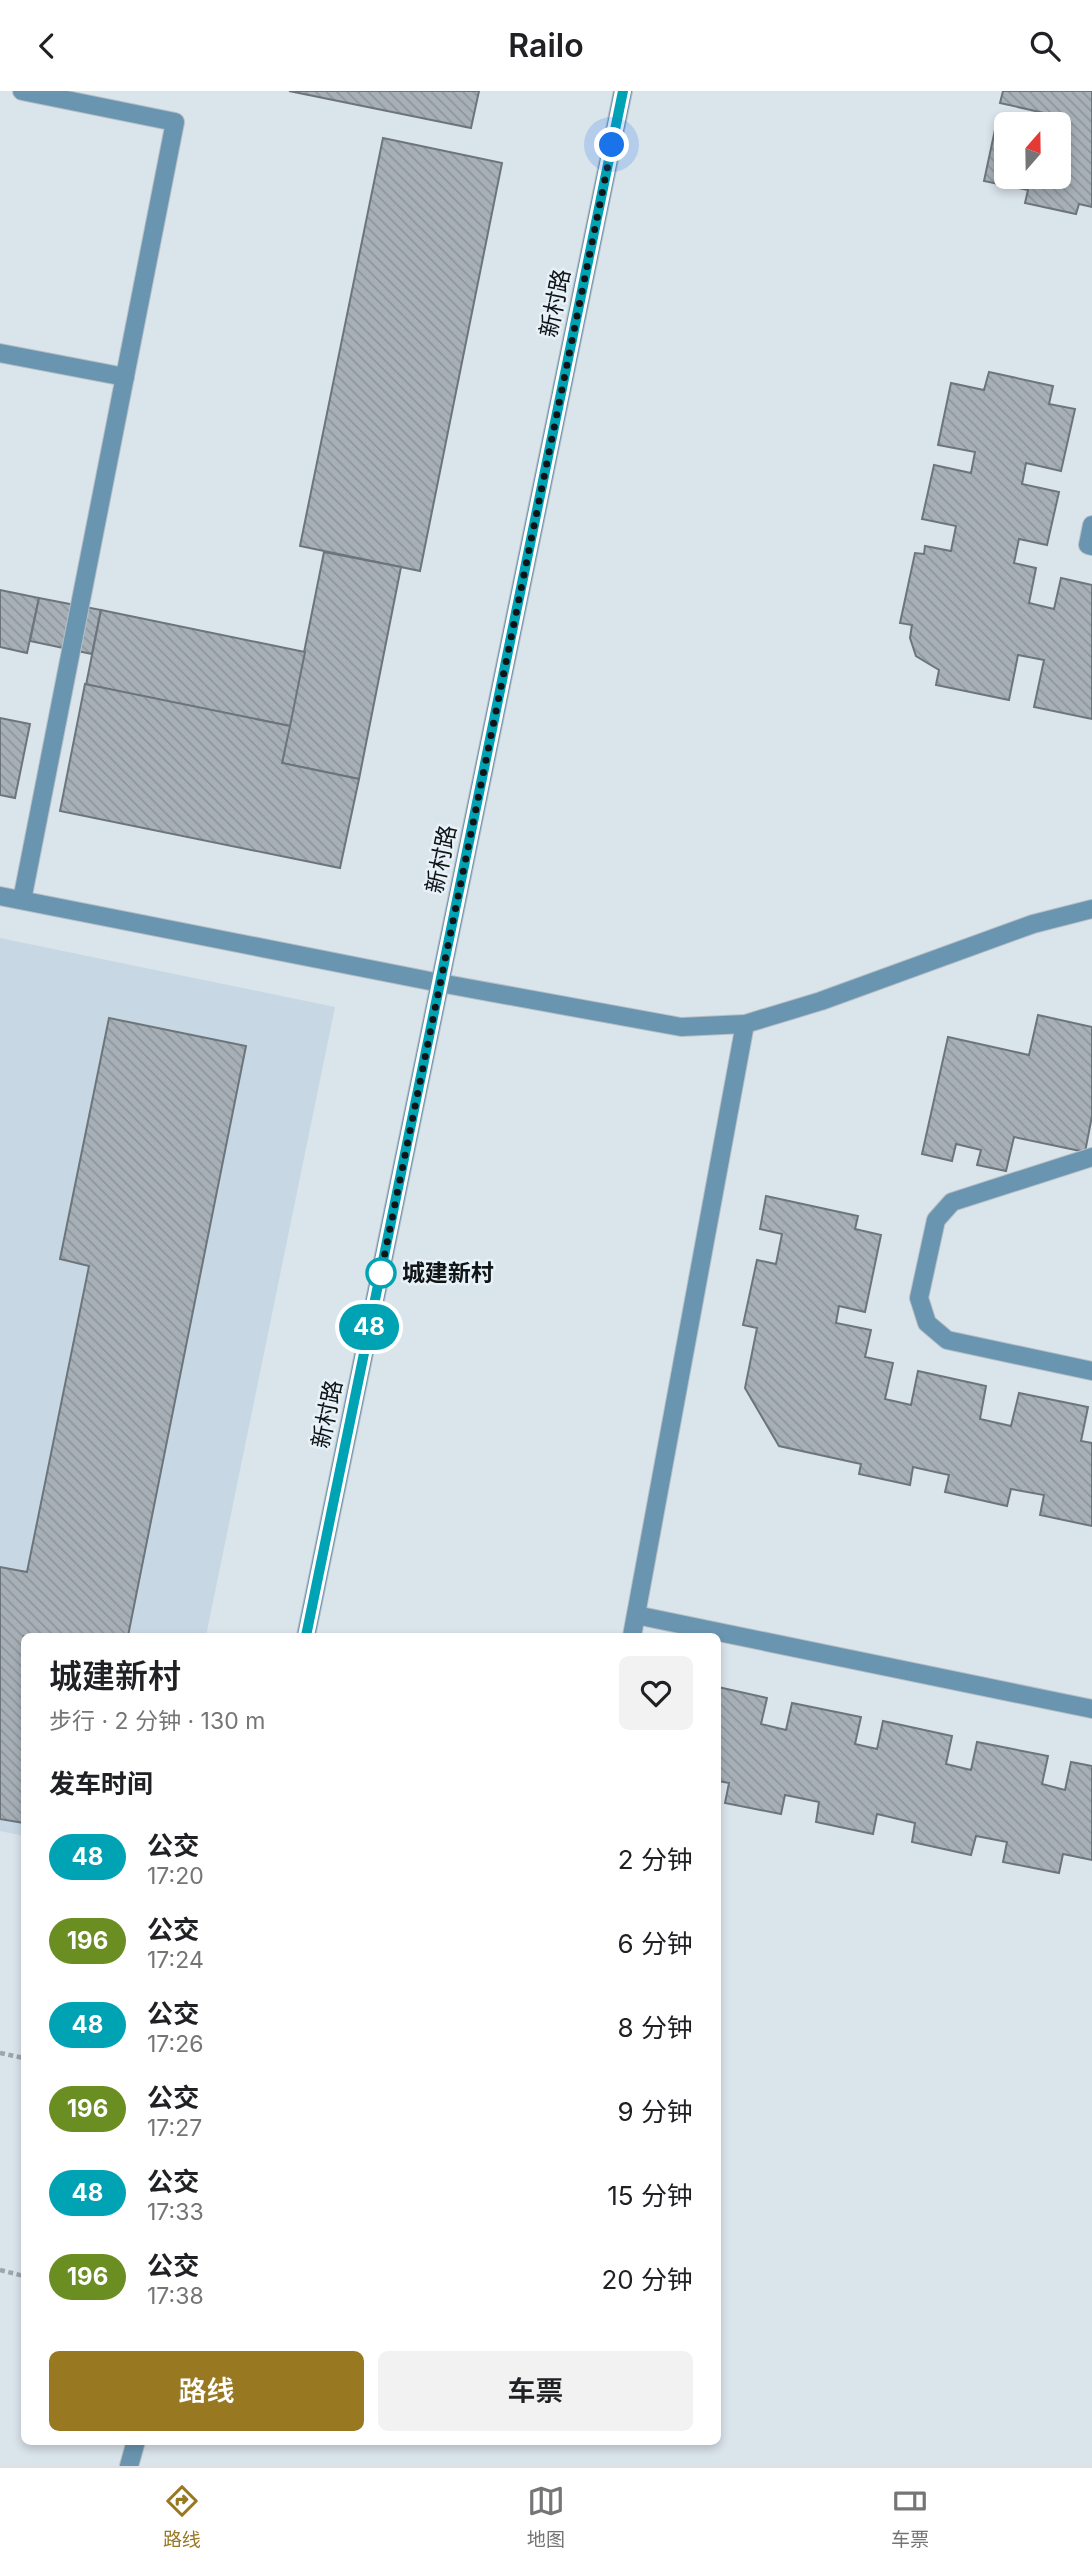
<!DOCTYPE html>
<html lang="zh">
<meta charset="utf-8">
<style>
:root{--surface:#fff;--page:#f2f2f2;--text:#202124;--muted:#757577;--line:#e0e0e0;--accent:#987821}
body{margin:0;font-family:Inter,"Noto Sans SC",sans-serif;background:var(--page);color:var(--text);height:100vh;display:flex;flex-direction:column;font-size:26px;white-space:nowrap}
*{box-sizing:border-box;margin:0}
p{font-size:23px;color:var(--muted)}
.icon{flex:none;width:38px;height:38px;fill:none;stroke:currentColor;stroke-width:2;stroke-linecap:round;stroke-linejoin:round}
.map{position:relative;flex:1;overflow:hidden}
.side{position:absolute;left:21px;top:1542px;width:700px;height:812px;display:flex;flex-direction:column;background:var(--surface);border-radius:10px;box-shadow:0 4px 10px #0003}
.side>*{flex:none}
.badge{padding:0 14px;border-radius:23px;font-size:24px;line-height:46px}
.needle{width:46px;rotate:20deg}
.tools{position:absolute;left:994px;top:21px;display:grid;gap:14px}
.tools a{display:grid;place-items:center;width:77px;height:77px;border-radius:10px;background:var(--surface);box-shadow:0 4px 10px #0003;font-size:35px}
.you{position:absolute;width:35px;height:35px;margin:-18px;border:5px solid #fff;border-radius:50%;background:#1a73e8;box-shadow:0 0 0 10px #1a73e833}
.map>.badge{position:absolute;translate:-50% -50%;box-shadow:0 0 0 4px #fff}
h2{padding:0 28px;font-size:26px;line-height:63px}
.round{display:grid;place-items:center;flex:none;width:74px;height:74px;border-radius:10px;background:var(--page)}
.summary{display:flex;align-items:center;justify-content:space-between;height:119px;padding:0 28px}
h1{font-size:33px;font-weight:600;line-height:52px}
.button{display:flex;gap:14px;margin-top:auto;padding:14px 28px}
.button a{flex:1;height:80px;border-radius:10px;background:var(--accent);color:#fff;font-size:28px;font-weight:600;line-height:80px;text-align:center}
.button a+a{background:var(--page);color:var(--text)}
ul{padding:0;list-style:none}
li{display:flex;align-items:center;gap:21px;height:84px;padding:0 28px}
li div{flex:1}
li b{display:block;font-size:26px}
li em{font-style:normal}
li .badge{min-width:77px;font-weight:700;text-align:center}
header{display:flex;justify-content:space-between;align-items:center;height:91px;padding:0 28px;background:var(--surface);font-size:32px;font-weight:600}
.menu{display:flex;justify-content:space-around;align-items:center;height:98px;border-top:2px solid var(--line);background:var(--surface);font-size:19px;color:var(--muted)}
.menu a{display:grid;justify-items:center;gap:4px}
.menu .current{color:var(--accent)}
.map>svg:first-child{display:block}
</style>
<header><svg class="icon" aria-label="back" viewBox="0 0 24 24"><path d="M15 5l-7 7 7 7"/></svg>Railo<svg class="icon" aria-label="search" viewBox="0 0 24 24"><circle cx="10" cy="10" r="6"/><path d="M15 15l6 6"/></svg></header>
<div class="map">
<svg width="1092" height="2375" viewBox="0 0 1092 2375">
<defs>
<pattern id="building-back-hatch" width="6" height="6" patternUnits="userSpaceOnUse" patternTransform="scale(1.75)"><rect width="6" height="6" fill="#a6b0b6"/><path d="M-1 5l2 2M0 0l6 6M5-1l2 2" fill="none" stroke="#8e969c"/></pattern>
</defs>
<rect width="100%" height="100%" fill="#dae4eb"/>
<path fill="#c7d8e4" d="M0 847 335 916 206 1545H24V1745L0 1740Z"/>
<g fill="url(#building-back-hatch)" stroke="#6c757b" stroke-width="2">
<path d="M289 0H479L471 37Z"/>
<path d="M1003 0H1092V116L1079 113 1076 123 1025 112 1028 99 984 90 996 34 1006 37V86H1059V33H1041L1044 22 1000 12Z"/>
<path d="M383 47 502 72 420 480 300 455Z"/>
<path d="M989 281 1053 295 1049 313 1075 318 1061 380 1026 372 1022 393 1059 401 1047 454 1019 448 1014 472 1036 477 1029 512 1054 518 1061 487 1092 494V628L1034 616 1044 569 1018 564 1009 609 936 594 939 579 916 565 910 547 912 534 900 532 915 462 924 463 925 455 951 460 956 435 922 428 934 374 971 382 975 361 938 354 951 292 984 299Z"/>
<path d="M324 461 401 476 359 688 282 672Z"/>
<path d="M0 499 39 507 27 562 0 556Z"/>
<path d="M39 507 101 519 92 563 30 550Z"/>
<path d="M101 519 305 561 290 635 86 594Z"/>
<path d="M85 593 290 635 282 672 359 688 340 777 60 720Z"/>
<path d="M0 627 30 633 15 707 0 704Z"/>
<path d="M1038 924 1092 936V1025L1085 1061 1014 1046 1006 1080 977 1074 981 1059 956 1053 952 1070 922 1063 948 946 1029 964Z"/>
<path d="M109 927 246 955 128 1545H24V1732L0 1728V1476L27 1481 89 1175 60 1168Z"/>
<path d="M766 1105 858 1125 855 1138 881 1144 865 1221 839 1215 836 1232 871 1239 865 1266 893 1272 885 1308 911 1314 918 1280 986 1295 980 1328 1011 1335 1019 1302 1088 1316 1081 1350 1092 1352V1435L1040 1424 1044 1404 1011 1398 1007 1415 945 1401 949 1384 913 1376 910 1394 859 1383 861 1373 779 1355 745 1297 757 1237 743 1234 757 1169 776 1173 782 1143 760 1138Z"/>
<path d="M718 1596 767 1607 761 1633 786 1639 792 1612 861 1626 855 1653 877 1658 883 1630 952 1645 946 1673 971 1679 977 1651 1048 1665 1042 1693 1065 1699 1071 1671 1092 1675V1769L1063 1763 1059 1782 1003 1771 1007 1751 976 1745 971 1764 912 1751 915 1732 877 1723 873 1743 816 1731 819 1711 785 1704 781 1723 725 1712 729 1692 718 1690Z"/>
</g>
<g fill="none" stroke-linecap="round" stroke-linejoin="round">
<defs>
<g id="minor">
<path d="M22 0 175 31 22 809"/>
<path d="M0 262 125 286"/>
<path d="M1092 434 1088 454 1092 455"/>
<path d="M0 805 440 892 681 936 745 933 821 910 1033 833 1092 818"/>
<path d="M1092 1066 952 1111 936 1129 919 1207 927 1232 947 1249 1092 1280"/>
<path d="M636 1524 1092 1618"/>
<path d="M306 1545 623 0"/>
<path d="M632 1545 745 933"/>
<path d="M129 2375 136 2350"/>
</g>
</defs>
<use href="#minor" stroke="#b6bfc5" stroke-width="20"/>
<g stroke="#9da5aa" stroke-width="4.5" stroke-dasharray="5 3.5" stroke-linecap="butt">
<path d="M0 1962 24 1967"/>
<path d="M0 2179 24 2185"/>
</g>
<use href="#minor" stroke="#6a95b1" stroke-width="18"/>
</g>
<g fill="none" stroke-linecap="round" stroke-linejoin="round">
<defs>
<path id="line" d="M306 1545 623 0"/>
</defs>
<use href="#line" stroke="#fff" stroke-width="16"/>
<use href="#line" stroke="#00a3b4" stroke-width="10"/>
<path stroke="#101416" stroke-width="7" stroke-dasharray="0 12.6" d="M381 1182 379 1191 612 54"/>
</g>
<circle fill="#fff" stroke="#00a3b4" stroke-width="3.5" cx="381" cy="1182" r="14"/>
<g text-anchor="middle" stroke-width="5" stroke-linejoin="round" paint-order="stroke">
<g font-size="23" fill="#101416" stroke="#e7f1f8">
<text transform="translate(555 212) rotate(-78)" y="8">新村路</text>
<text transform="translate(441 768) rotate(-78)" y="8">新村路</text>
<text transform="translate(327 1323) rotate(-78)" y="8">新村路</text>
</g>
<g font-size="23" font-weight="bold" fill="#101416" stroke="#e7f1f8" text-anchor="start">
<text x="402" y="1190">城建新村</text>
</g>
</g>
</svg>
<div class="tools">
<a><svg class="needle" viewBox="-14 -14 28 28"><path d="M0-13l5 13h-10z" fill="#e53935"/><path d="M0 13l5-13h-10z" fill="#757577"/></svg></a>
</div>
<div class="you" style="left:612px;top:54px"></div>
<b class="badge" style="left:369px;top:1236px;background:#00a3b4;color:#fff">48</b>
<section class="side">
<div class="summary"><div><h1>城建新村</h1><p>步行 · 2 分钟 · 130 m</p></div><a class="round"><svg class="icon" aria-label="heart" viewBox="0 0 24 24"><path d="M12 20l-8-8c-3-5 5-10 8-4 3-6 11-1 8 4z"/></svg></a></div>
<h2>发车时间</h2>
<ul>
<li><span class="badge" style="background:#00a3b4;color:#fff">48</span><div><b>公交</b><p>17:20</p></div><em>2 分钟</em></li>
<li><span class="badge" style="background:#6b8e23;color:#fff">196</span><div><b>公交</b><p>17:24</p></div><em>6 分钟</em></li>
<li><span class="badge" style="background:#00a3b4;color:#fff">48</span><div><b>公交</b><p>17:26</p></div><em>8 分钟</em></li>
<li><span class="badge" style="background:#6b8e23;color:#fff">196</span><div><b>公交</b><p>17:27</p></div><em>9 分钟</em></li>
<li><span class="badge" style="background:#00a3b4;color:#fff">48</span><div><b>公交</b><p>17:33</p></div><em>15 分钟</em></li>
<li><span class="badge" style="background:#6b8e23;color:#fff">196</span><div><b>公交</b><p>17:38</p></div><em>20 分钟</em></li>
</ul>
<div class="button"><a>路线</a><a>车票</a></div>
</section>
</div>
<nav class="menu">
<a class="current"><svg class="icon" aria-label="directions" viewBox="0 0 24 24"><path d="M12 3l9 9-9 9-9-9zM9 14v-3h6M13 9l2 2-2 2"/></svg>路线</a>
<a><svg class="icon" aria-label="map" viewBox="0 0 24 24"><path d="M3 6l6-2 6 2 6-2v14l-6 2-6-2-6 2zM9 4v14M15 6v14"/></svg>地图</a>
<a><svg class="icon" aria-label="tickets" viewBox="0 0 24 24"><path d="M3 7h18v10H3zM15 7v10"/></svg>车票</a>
</nav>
